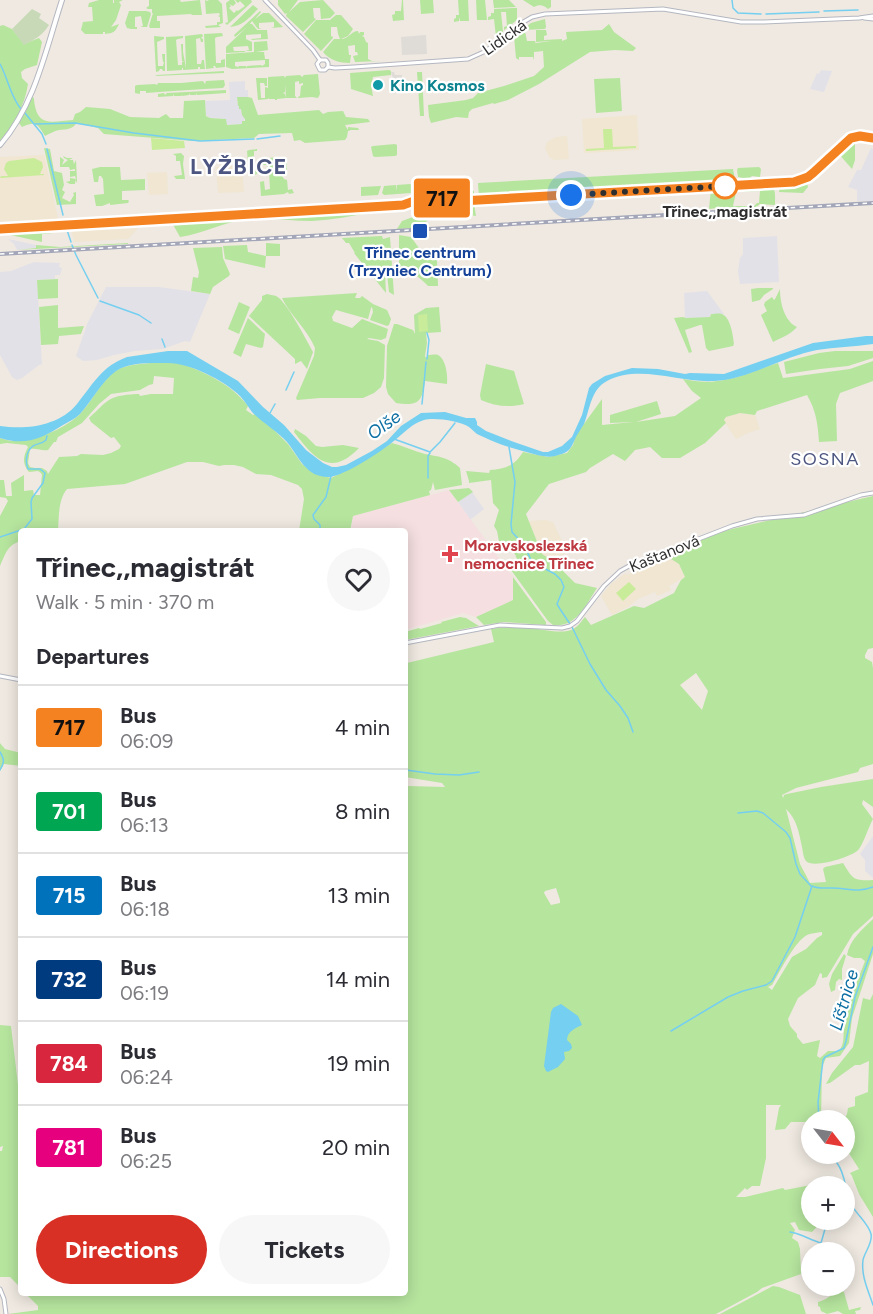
<!DOCTYPE html>
<meta charset="utf-8">
<style>
:root{--surface:#fff;--page:#f7f7f7;--text:#2b2b33;--muted:#7c7c81;--line:#e1e1e2;--accent:#d93025}
body{margin:0;font-family:Figtree,sans-serif;background:var(--page);color:var(--text);height:100vh;display:flex;flex-direction:column;font-size:22px;white-space:nowrap}
*{box-sizing:border-box;margin:0}
p{font-size:20px;color:var(--muted)}
.icon{flex:none;width:33px;height:33px;fill:none;stroke:currentColor;stroke-width:2;stroke-linecap:round;stroke-linejoin:round}
.map{position:relative;flex:1;overflow:hidden}
.panel{position:absolute;left:18px;top:528px;width:390px;height:768px;display:flex;flex-direction:column;background:var(--surface);border-radius:6px;box-shadow:0 3px 15px #0003}
.panel>*{flex:none}
.badge{padding:0 12px;border-radius:4px;font-size:21px;line-height:39px}
.needle{width:39px;rotate:121deg}
.tools{position:absolute;left:801px;top:1110px;display:grid;gap:12px}
.tools a{display:grid;place-items:center;width:54px;height:54px;border-radius:50%;background:var(--surface);box-shadow:0 3px 15px #0003;font-size:30px}
.you{position:absolute;width:30px;height:30px;margin:-15px;border:4px solid #fff;border-radius:50%;background:#1a73e8;box-shadow:0 0 0 9px #1a73e833}
.map>.badge{position:absolute;translate:-50% -50%;box-shadow:0 0 0 3px #fff}
h2{padding:0 18px;font-size:22px;line-height:54px}
.round{display:grid;place-items:center;flex:none;width:63px;height:63px;border-radius:32px;background:var(--page)}
.summary{display:flex;align-items:center;justify-content:space-between;height:102px;padding:0 18px}
h1{font-size:28px;font-weight:700;line-height:45px}
.action{display:flex;gap:12px;margin-top:auto;padding:12px 18px}
.action a{flex:1;height:69px;border-radius:36px;background:var(--accent);color:#fff;font-size:24px;font-weight:700;line-height:69px;text-align:center}
.action a+a{background:var(--page);color:var(--text)}
ul{padding:0;list-style:none}
li{display:flex;align-items:center;gap:18px;height:84px;padding:0 18px;border-top:2px solid var(--line)}
li div{flex:1}
li b{display:block;font-size:22px}
li em{font-style:normal}
li .badge{min-width:66px;font-weight:700;text-align:center}
.map>svg:first-child{display:block}
</style>
<div class="map">
<svg width="873" height="1314" viewBox="0 0 873 1314">
<rect width="100%" height="100%" fill="#efe9e1"/>
<g fill="#e3e1e8">
<path d="M821 70 832 71 824 92 810 89 817 73 819 74Z"/>
<path d="M245 81V90H248V97H237V103L241 109 245 119 242 124 226 125V119L210 118 206 115 205 101 230 100 229 82Z"/>
<path d="M871 148 873 149V201H857V190L848 187 857 170H861Z"/>
<path d="M777 236 779 282 740 284 738 271 740 258 743 254V238Z"/>
<path d="M8 239 36 245V248L17 250 14 244Z"/>
<path d="M34 262 60 263 59 267 62 268 60 275H55V279L37 280 42 364 39 365 22 378 17 380 12 377 0 355V272L11 271Z"/>
<path d="M106 287H159L210 294 190 342 185 341 163 349 135 351 114 355 97 360 83 361 76 356 88 322Z"/>
<path d="M707 291 724 314H710V317L685 319 684 293Z"/>
<path d="M472 492 484 509 470 520 458 502Z"/>
<path d="M873 836V878L865 871V860L860 854Z"/>
</g>
<g fill="#f0e6d1">
<path d="M637 115 639 150 584 153 582 119Z"/>
<path d="M567 136 569 159 554 160 549 157 545 148 547 142 556 137Z"/>
<path d="M44 155 58 219 0 222V157Z"/>
<path d="M242 165 244 192 218 193 216 167Z"/>
<path d="M167 172 168 194 149 195 147 173Z"/>
<path d="M143 223 128 239 74 242 71 229Z"/>
<path d="M740 413 755 415 760 429 748 433 736 439 724 421 726 417Z"/>
<path d="M545 520 553 522 563 543 560 545 562 550 565 548 567 552 553 561 542 554 529 521Z"/>
<path d="M668 556 679 564 685 577 669 586 671 590 657 596 655 592 638 599 628 607 612 615 601 596 611 584 626 573 627 575Z"/>
</g>
<path fill="#f5dfe0" d="M449 490 513 577V600L476 617 463 613 405 630V531H351L353 516Z"/>
<g fill="#b6e59e" fill-rule="evenodd">
<path d="M99 0H113V3H114V0H123L119 2 121 5 116 20 111 27 119 24C115 32 114 33 105 34V32H103V34H85L81 30 83 22 93 21 92 7H88L89 3Z"/>
<path d="M149 0H180L181 2 200 0 202 15H192L191 14 157 16V21H160V28H150L149 26 153 13H152V9H148L146 8 149 6Z"/>
<path d="M205 0 207 1 209 0H218L222 4 223 23 218 25 221 27 206 28 205 26 217 25V22H220V17L218 16 220 15 219 13 206 14Z"/>
<path d="M230 0H234L236 3 233 6 229 4 232 7 231 6 229 8 234 13 237 10 239 12 238 11 245 6 240 1 238 3 235 0H251L252 2 227 25 225 23 228 22 226 3Z"/>
<path d="M278 0H298L289 12 300 2 323 0 335 13 330 18 321 19 320 8H313L314 18 316 19 303 32 286 16 287 13 285 14 278 5Z"/>
<path d="M402 0H403L404 20 393 21 392 15 395 14V11H401Z"/>
<path d="M420 0H433L434 13 421 14Z"/>
<path d="M458 0H468L469 21H460L459 17V21L454 22V19L456 18V15H459Z"/>
<path d="M476 0H485L487 20H477Z"/>
<path d="M493 0H509L516 7 494 8Z"/>
<path d="M523 0H551V7L548 9C544 5 539 4 534 7Z"/>
<path d="M253 5 258 9C250 17 243 26 230 27Z"/>
<path d="M515 8H517V20L504 30V27L507 26 506 12H501L503 32 496 37 494 19 488 20V17L491 16V13H494V9Z"/>
<path d="M129 11H146L150 12 151 14 147 27H140L143 26 141 16 135 17V27H137V29H131L127 28 125 23Z"/>
<path d="M260 11 261 12 255 19 263 13H269L283 27 271 28 274 27V22L259 23V28H262L258 29 252 21 250 24H252L257 30H267L268 39 251 40 252 39 261 38V34L246 35V39L252 42V51H245L249 50 248 46 233 47 234 51H245V52L226 53V47L247 27 235 37 234 35Z"/>
<path d="M336 15H341L353 29 348 36 341 39C349 39 351 31 358 31L359 34 360 32H364V35L362 36 364 37 366 42 368 43V59L372 61H381L355 62 353 56 358 55 357 52H355V45L348 46 349 55H351L350 63C340 63 329 60 323 52L334 39H340L338 34 337 27H331V36L333 37V38L321 51 304 34 316 20H330Z"/>
<path d="M545 19 546 27 545 29 522 30 531 23Z"/>
<path d="M609 24 614 32 636 48 633 51 615 50 590 52 539 84 508 100 494 104 493 103 472 109 469 112 468 118 456 117 431 123 429 117 428 105 466 100 473 98 478 93 504 86 534 76 544 67 543 51 534 52V60L533 57H519V60L516 58 514 36 519 32 525 31 527 41H535L536 44V43L551 41 536 42V30H546L547 35 544 36V40L562 39V41L567 39 566 32 602 30Z"/>
<path d="M3 25 12 29 24 44 39 38 42 42 37 65 25 69 21 72 22 78 28 84C25 105 14 125 0 141V26Z"/>
<path d="M222 33 223 36 217 37 215 38 216 63H221V60L225 59V67L216 68 215 66H213L214 68 206 69 204 34Z"/>
<path d="M202 34 203 36 201 38 203 39V42H201L200 38 196 39 197 64H201L202 60H204L205 69H200V67H198V69L183 70V68H182V70L167 71 166 37 183 36V38L178 39 176 40 178 65H182V62L184 61H182L181 44H183V52L186 68 185 36Z"/>
<path d="M154 36 164 37V39L157 42 158 66H163L164 62H163L162 54H165V71H163L162 69H160L159 71 156 72Z"/>
<path d="M267 41 268 50 256 52H264L265 59H269V67L232 69 226 67V54L254 52V42ZM265 60V64L262 66 261 65 247 66 246 68V66H239L238 67 235 66V62Z"/>
<path d="M389 70 391 71V75L373 77 371 85 373 96 351 89 350 73Z"/>
<path d="M224 71V73L155 76 157 75Z"/>
<path d="M417 72H422L424 116H420Z"/>
<path d="M318 74 320 94 318 98 312 97 298 98V97L300 96 301 86 303 85V83L299 84V81L295 82V96L297 98H286L285 84V92L283 93 285 94 286 98 277 99V100H275V99H269L268 98V99L258 100 256 78H267V86H265L264 83H260L261 98H265V87L268 88V77L284 76 285 78 286 76 300 75 302 77 304 75Z"/>
<path d="M620 78 622 111 596 113 594 79Z"/>
<path d="M224 80 225 85 223 88C198 89 172 91 146 93V91H140V94L135 93V86L137 85 155 84 157 85 158 83H181L203 81 205 84 206 81Z"/>
<path d="M226 90V93L197 95V93L196 95H190V93L189 95 182 96 181 95V96H174L173 94V96L158 97V94L164 93 165 95 167 93Z"/>
<path d="M32 97 34 98V100C37 127 50 122 73 120L75 114 80 112 86 107 110 109 130 117 159 118 166 114 170 118H183L184 101 205 100 206 116 210 118 226 119 227 125 242 124V121H245V119L242 115 241 109H239V106H238L237 97H248L252 98 258 115 319 110 323 114 328 112 343 111 346 117 368 119 370 122 345 125 348 130V127L358 128 359 130H351L348 131 347 137 345 140 305 143 300 140 294 141 292 133 259 134 254 138 193 141 104 134 98 128 77 123C71 130 67 129 59 130 54 131 49 134 45 136 37 123 36 121 22 127L19 123Z"/>
<path d="M855 142V160L852 169 838 153 847 146Z"/>
<path d="M395 144 397 145V155L395 156 375 157 373 156 371 147 373 146Z"/>
<path d="M44 148 50 149 54 171 62 173 64 185 62 190 65 192 62 198 70 202 74 195 73 193 76 192V204L57 205Z"/>
<path d="M257 149V151H254V156L251 157 250 167 252 172 257 171 258 173 255 175H249L247 151 249 150Z"/>
<path d="M181 153 184 156 183 164 185 179H176L174 176 182 175 180 161H176V156L173 154Z"/>
<path d="M63 156 67 158H73L69 160H73L74 164 76 160 77 181 76 183 75 179V184H70L66 182 70 181V178L76 179 75 176 70 177V171H75V169L70 170 69 167H60V157L64 160 62 165 68 160 64 158Z"/>
<path d="M279 157 286 158 287 172 284 173 282 176 284 179 287 180 288 190 292 189 294 193 289 194 288 192 284 194 261 196 260 182 264 181 265 190 270 189 269 170 268 169 267 165H260L259 159Z"/>
<path d="M100 167H120L121 180 145 179V190L122 191V200H128L129 201 128 203 110 205V203L102 206H96L94 195 104 194 103 179 101 176H99L98 182H94L92 169Z"/>
<path d="M759 167 761 169 760 177 752 176 749 179 738 177 737 170 738 168Z"/>
<path d="M733 169 735 179 732 183 479 198 478 183Z"/>
<path d="M467 181 473 182 472 189 445 191 436 183Z"/>
<path d="M804 182 807 183 808 187 803 193 779 192 780 187Z"/>
<path d="M410 184 412 185 411 193 384 195 382 193 384 186 396 185V191L397 185Z"/>
<path d="M381 186 378 195 361 196V187Z"/>
<path d="M760 187C777 186 775 189 775 205L760 204 756 207H726L709 209 711 189 737 188 733 206H754L757 203H759L760 191 740 192 739 189Z"/>
<path d="M474 191V197C467 202 453 199 445 196L447 193Z"/>
<path d="M439 200 456 203 474 204 476 216 431 208 432 204Z"/>
<path d="M349 204V206L249 211 250 210Z"/>
<path d="M347 211 372 212C352 216 332 220 312 221 290 221 268 217 247 219 223 222 203 234 180 237L171 221Z"/>
<path d="M186 213 188 215 108 220 101 219Z"/>
<path d="M413 217H426L428 220 426 222 412 223V228L397 229 402 221Z"/>
<path d="M53 227V233L42 234V242L6 234V232L8 231Z"/>
<path d="M399 235 411 237 424 255 430 254 437 261 438 286H428C422 279 414 275 408 268L399 276Z"/>
<path d="M382 236 383 239 390 237 394 295 389 292 387 274H385L386 293 354 253H355L349 243H346L342 238Z"/>
<path d="M128 243V244L17 250 36 248V245L60 247Z"/>
<path d="M266 243 280 244V256H266L265 268 225 259 223 246 247 245 248 252 266 256Z"/>
<path d="M221 247H222L223 258 230 274 229 276 213 287 210 294 191 291 193 277 198 278 199 272 193 248Z"/>
<path d="M58 279V298L38 299 37 280Z"/>
<path d="M758 288H773V289L764 295 760 300 752 302 751 289Z"/>
<path d="M780 289C780 302 784 321 797 327 790 335 782 337 773 342L761 315 767 311 764 305 765 302 772 297 774 300 775 299Z"/>
<path d="M357 293 355 298H360L362 296 373 304 387 310 391 319 389 325 387 326 370 320 373 312 372 307 371 308 368 319 336 310 332 317 333 321 352 328 362 319 388 329 386 338 381 340 369 338 367 339 378 341 385 345 384 378 381 387 374 393 363 398H320L297 400 296 398 314 356 315 348C307 329 290 315 282 298Z"/>
<path d="M267 294C269 295 274 295 276 296 286 300 307 341 313 352L307 369 301 361 295 364V359L249 316 262 300V296Z"/>
<path d="M239 302 250 307 239 334 228 329Z"/>
<path d="M58 305V328L84 326 81 334 59 336 58 344 41 345 39 307Z"/>
<path d="M439 307 441 332 426 333 427 343 425 356 426 358 428 355C431 355 436 354 438 355 446 359 448 376 447 384L425 381C422 403 418 406 396 403L388 394 386 387 387 346 394 324H397L413 330 415 334 414 315 426 308Z"/>
<path d="M711 314C714 314 718 313 722 314 731 318 733 336 734 344L733 346 709 351 706 348 702 325H700L685 330 692 352 689 353 674 318 683 317 686 318 710 317Z"/>
<path d="M248 318 265 334 263 347 261 348 246 344 241 357 233 353Z"/>
<path d="M835 351H873V358L848 366 820 369 786 374 784 362 819 353Z"/>
<path d="M873 361V381L840 393 836 404 837 441 819 442C818 425 816 410 807 395L757 411 755 415 740 413 726 417 724 420 726 423 705 443 680 458H662L650 447 635 450 625 461 613 454 590 468 586 472 549 484 526 514 542 554 553 561 575 583 597 588C586 605 576 628 553 625L548 621 506 563 515 561 516 563C519 551 508 550 500 547L497 531 494 526 499 510 493 503 491 480 469 483V481L466 471 489 473 490 470C506 469 515 465 523 452L548 457 567 453 573 445 576 435 602 399V425L633 422 610 423V415L657 401 661 414 636 422 675 416 701 398 692 391 683 379C694 381 705 383 717 381 738 379 758 369 778 363L783 378 850 369Z"/>
<path d="M177 362C204 372 230 383 248 406L246 410 253 415 255 414 274 430 288 444 302 464 313 473 331 478 359 464 392 443C403 446 414 451 425 454 440 457 448 457 460 468L462 485 435 490 433 482 431 490 429 491 430 495 353 516 350 531H299L304 499 302 489 298 485 271 475 256 474 243 467 234 465H224L219 466 203 462H187L125 484 67 489C58 500 59 517 58 531H44L43 529 39 531H21V541C7 545 6 553 0 566V516L8 501 6 498 0 497V480H4L6 496H12L11 483 24 475V491L33 490 34 495H40L42 475 41 473 38 471 29 472C22 463 23 457 28 447L26 445 7 443 0 444V438C4 439 9 441 14 441 35 440 61 431 78 416 92 403 100 381 117 370 131 362 161 363 177 362ZM154 376 174 378 173 394H151L140 396 139 394H136C107 396 109 400 89 418L91 422 111 438 114 437 121 446 119 449 111 453 103 455 81 454 77 456 59 457 48 474 47 471 42 468H35L30 467 28 463 30 449C37 448 42 451 48 450L54 442H56L58 437 82 423 99 404 111 394 140 390 149 385 153 384Z"/>
<path d="M486 364 514 371 524 404C509 408 494 406 481 400L480 395Z"/>
<path d="M295 429 306 436 316 446 322 447 343 445 359 448C330 478 314 458 294 432Z"/>
<path d="M469 488 473 492 458 502 449 490Z"/>
<path d="M873 496V648L868 649 865 655V658L872 662 873 668V764L860 768 858 772 796 788 782 795 783 798 784 795 787 794 821 787 873 779V807L863 800 862 804 873 819C868 828 865 840 859 849 853 857 813 869 806 861 803 857 803 851 802 847 799 833 797 819 786 809L800 864 810 883 826 882 823 869 825 867 843 863C853 879 853 881 873 880V916L853 934 827 977 822 978V974L820 973 815 985 798 998 788 1019 790 1026 797 1034V1037L803 1044 820 1040 817 1056 820 1058 828 1051H839C845 1043 843 1036 844 1027 846 1004 857 983 865 961L861 958H854L847 955C850 939 862 930 873 919V954L852 1018 849 1043 840 1056 826 1058 822 1067 821 1120H812L811 1131 805 1130 806 1122H791L785 1129 775 1130 779 1108 781 1105H766V1158L760 1186H752L747 1190 745 1188 736 1197H745L783 1188 785 1190 816 1184 817 1186H812V1220H823L812 1232 799 1230 795 1222 790 1223 795 1230 792 1238 798 1242 800 1249 801 1274 762 1288 757 1292 716 1314H8L38 1310V1306L25 1293H405V788L408 786 445 787 442 783 405 777V662L407 663 494 642 491 629C503 627 516 627 529 628 541 629 559 634 571 630 577 628 581 622 585 617L591 625 634 606 644 608 674 593 681 580 685 577 679 564 668 557 667 554 719 532ZM696 673 708 691 702 710 680 685ZM556 888 560 900V903L551 905 544 893 545 891ZM822 932V935L817 938 806 949 792 957 772 990 768 987 772 985C779 973 795 941 807 935 811 933 817 933 822 932Z"/>
<path d="M513 577 546 622V625L504 622 484 625 476 617 513 600Z"/>
<path d="M460 617 466 618 479 626 405 640V632L419 628 420 629 442 623 441 622Z"/>
<path d="M0 743 5 749 21 753V766L4 764 0 771Z"/>
<path d="M844 954 846 956 842 969V980L839 979 836 982 835 990 831 992 829 984 832 974Z"/>
<path d="M873 994V1217L859 1194 852 1176 850 1173 859 1169 845 1147V1125H847L845 1118 847 1114 848 1108 855 1106V1097L868 1092 869 1061 860 1065H855L830 1083 826 1084 832 1073 853 1047 863 998 870 1000Z"/>
<path d="M0 1025 11 1026 21 1110V1280L18 1279V1280L21 1285 20 1287 10 1277H0V1151H2L3 1146 0 1147Z"/>
<path d="M773 1286 779 1287 800 1295 806 1314H720Z"/>
<path d="M842 1291 844 1292 849 1310 861 1307 860 1310 855 1311 856 1314H843L838 1311 827 1314 821 1311 820 1307 818 1306V1302C827 1300 832 1293 842 1291Z"/>
</g>
<path fill="#c8d9b8" d="M32 9 41 14 39 18 49 25C42 36 35 39 24 45L12 29Z"/>
<g fill="#c9ec9a">
<path d="M603 129H612L613 147 636 146V148L586 151V149L604 148Z"/>
<path d="M151 138 184 141 185 148 152 150Z"/>
<path d="M34 158 42 162 43 167 40 174H44V175L0 178 1 176H8L4 169 6 163 9 161Z"/>
<path d="M427 314 428 331 419 332 418 315Z"/>
<path d="M629 582 636 589 623 601 616 593Z"/>
</g>
<g fill="#dfdcd8">
<path d="M426 35 427 54 402 55 401 37Z"/>
<path d="M391 72H394L395 75H402L403 91 392 94 395 86Z"/>
</g>
<g fill="#75cff0">
<path d="M866 336H873V344C854 347 835 347 817 350 784 356 747 380 714 381 679 383 640 364 607 381 591 389 590 409 584 424 581 429 578 433 576 437 570 450 570 452 555 456 546 458 538 455 530 453 517 449 503 446 490 440 486 438 481 436 477 434 474 432 472 429 469 427 460 421 434 417 424 420 411 424 404 433 395 440 384 450 341 478 328 477 306 477 299 457 287 442 277 431 263 423 252 412 248 407 245 401 240 396 224 380 188 362 166 363 151 363 129 362 116 371 101 382 92 401 80 414 75 419 68 422 63 425 41 439 25 446 0 438V426C26 430 59 426 77 404 94 383 101 367 127 357L168 351H187L238 381 263 407 284 425 306 450 323 463 332 467H337L346 465 372 451 387 441 401 426 421 413 445 412 466 418H475L477 422V425L486 431 514 442 543 452H548L562 446 572 437 582 415 589 388 592 384 605 376 632 368 658 369 685 374 690 373 724 374 813 343Z"/>
<path d="M561 1004 578 1016 582 1025C575 1028 567 1032 567 1040L571 1044 572 1048 569 1051 564 1052 565 1059 558 1067 548 1072 546 1071 544 1066 551 1012 553 1008Z"/>
</g>
<g fill="none" stroke-linecap="round" stroke-linejoin="round">
<g stroke="#75cff0" stroke-width="1.5">
<path d="M732 0 733 8 738 13 761 14"/>
<path d="M824 11 858 10"/>
<path d="M766 14 819 12"/>
<path d="M0 64C8 78 10 96 21 109"/>
<path d="M25 113 42 134 46 144"/>
<path d="M35 124 75 123 134 133 200 141 254 139"/>
<path d="M257 139 280 136"/>
<path d="M47 149 63 215"/>
<path d="M67 230 71 242"/>
<path d="M72 245 76 255 98 298"/>
<path d="M100 301 139 315 151 323"/>
<path d="M162 339 165 347"/>
<path d="M427 359 429 340 427 333"/>
<path d="M286 390 294 372"/>
<path d="M422 404 426 362"/>
<path d="M270 413 275 404"/>
<path d="M394 439 430 452 440 442 455 423"/>
<path d="M509 447 515 482 511 524 512 532 524 545 532 562 555 574 561 580 564 587 557 604 560 609 570 624"/>
<path d="M428 478V456L430 453"/>
<path d="M320 531V525L314 519 313 515 326 497 331 476"/>
<path d="M0 537 24 529 32 519 31 502 32 498 43 483 45 473 40 469H28C25 462 26 451 33 446 38 443 42 444 46 440L47 436"/>
<path d="M572 627 590 664 606 690 620 706 628 718 633 732"/>
<path d="M0 752C5 760 4 763 0 770"/>
<path d="M406 770 435 774 459 775 479 772"/>
<path d="M738 813 757 811 763 813 786 832 790 838 796 864 800 874 811 886"/>
<path d="M671 1031 728 997 743 991 766 985 772 981 795 937 812 886C819 889 824 888 832 888 846 888 859 893 873 887"/>
<path d="M819 1120 818 1102 823 1060 825 1057 844 1048 846 1041 855 997 873 947"/>
<path d="M827 1154C831 1157 835 1159 837 1163 847 1176 844 1193 853 1207 858 1216 868 1223 871 1234 873 1243 865 1251 863 1260 861 1276 868 1290 873 1305"/>
<path d="M790 1232C802 1234 810 1240 821 1243L825 1229 832 1220"/>
</g>
<defs>
<g id="tertiary">
<path d="M265 0 313 50 320 60"/>
<path d="M864 18 873 19"/>
<path d="M320 60 317 64 320 70H325L328 67"/>
<path d="M320 60H326L328 63V66"/>
<path d="M328 67 335 68 354 67 468 59 486 51 520 24 532 17 545 14 663 9 741 22H764L859 18 873 16"/>
<path d="M405 643 500 625 562 628 570 626 577 621 604 586 620 571 629 566 732 526 757 519 804 515 861 495 873 493"/>
<path d="M0 676 21 680"/>
<path d="M0 1289 4 1299 6 1314"/>
</g>
<g id="secondary">
<path d="M0 145C35 105 46 49 62 0"/>
<path d="M425 197V190L431 187 436 190 437 195C445 199 452 201 461 202L794 182 808 177 813 173 851 138 860 136 873 138"/>
<path d="M425 197C429 201 435 201 437 195"/>
<path d="M0 229 403 205 425 197"/>
</g>
</defs>
<use href="#tertiary" stroke="#b4b7c1" stroke-width="5"/>
<use href="#secondary" stroke="#b4b7c1" stroke-width="6"/>
<use href="#tertiary" stroke="#fff" stroke-width="3"/>
<use href="#secondary" stroke="#fff" stroke-width="4"/>
<defs>
<path id="rail" d="M0 254 873 203"/>
</defs>
<use href="#rail" stroke="#a3a6b8" stroke-width="4"/>
<use href="#rail" stroke="#fff" stroke-width="1.5" stroke-dasharray="4.5" stroke-linecap="butt"/>
</g>
<g fill="none" stroke-linecap="round" stroke-linejoin="round">
<defs>
<path id="line" d="M0 229 403 205 425 197 428 200H434L437 195 447 200 461 201 794 182 808 177 813 173 851 138 860 136 873 138"/>
</defs>
<use href="#line" stroke="#fff" stroke-width="14"/>
<use href="#line" stroke="#f58220" stroke-width="9"/>
<path stroke="#2e2e2e" stroke-width="6" stroke-dasharray="0 10.8" d="M571 195 725 186"/>
</g>
<circle fill="#0f9aa8" stroke="#fff" stroke-width="2" cx="378" cy="85" r="6"/>
<circle fill="#fff" stroke="#f58220" stroke-width="3" cx="725" cy="186" r="12"/>
<rect fill="#1a4fb4" stroke="#fff" stroke-width="2" x="412" y="223" width="16" height="16" rx="3"/>
<path fill="#e0444e" stroke="#fff" stroke-width="2" d="M447 545h6v6h6v6h-6v6h-6v-6h-6v-6h6z"/>
<g text-anchor="middle" stroke-width="4.5" stroke-linejoin="round" paint-order="stroke">
<g font-size="16" fill="#2e2e2e" stroke="#fff">
<text transform="translate(504 37) rotate(-35)" y="6">Lidická</text>
<text transform="translate(664 553) rotate(-22)" y="6">Kaštanová</text>
</g>
<g font-size="16" font-weight="bold" fill="#0d838f" stroke="#fff" text-anchor="start">
<text x="390" y="91">Kino Kosmos</text>
</g>
<g font-size="16" font-weight="bold" fill="#2e2e2e" stroke="#fff">
<text x="725" y="217">Třinec,,magistrát</text>
</g>
<g font-size="16" font-weight="bold" fill="#164399" stroke="#fff">
<text x="420" y="258">Třinec centrum<tspan x="420" dy="18">(Trzyniec Centrum)</tspan></text>
</g>
<g font-size="16" font-weight="bold" fill="#be3a42" stroke="#fff" text-anchor="start">
<text x="464" y="551">Moravskoslezská<tspan x="464" dy="18">nemocnice Třinec</tspan></text>
</g>
<g font-size="18" font-style="italic" fill="#0d6fa3" stroke="#fff">
<text transform="translate(384 425) rotate(-36)" y="6">Olše</text>
<text transform="translate(844 1000) rotate(-74)" y="6">Líštnice</text>
</g>
<g font-size="18" letter-spacing="1.5" fill="#4d5680" stroke="#fff">
<text x="825" y="465">SOSNA</text>
</g>
<g font-size="22" font-weight="bold" letter-spacing="1.5" fill="#4d5680" stroke="#fff">
<text x="239" y="174">LYŽBICE</text>
</g>
</g>
</svg>
<div class="tools">
<a><svg class="needle" viewBox="-14 -14 28 28"><path d="M0-13l5 13h-10z" fill="#e53935"/><path d="M0 13l5-13h-10z" fill="#7c7c81"/></svg></a>
<a>+</a>
<a>−</a>
</div>
<div class="you" style="left:571px;top:195px"></div>
<b class="badge" style="left:442px;top:198px;background:#f58220;color:#111">717</b>
<section class="panel">
<div class="summary"><div><h1>Třinec,,magistrát</h1><p>Walk · 5 min · 370 m</p></div><a class="round"><svg class="icon" aria-label="heart" viewBox="0 0 24 24"><path d="M12 20l-8-8c-3-5 5-10 8-4 3-6 11-1 8 4z"/></svg></a></div>
<h2>Departures</h2>
<ul>
<li><span class="badge" style="background:#f58220;color:#111">717</span><div><b>Bus</b><p>06:09</p></div><em>4 min</em></li>
<li><span class="badge" style="background:#00a651;color:#fff">701</span><div><b>Bus</b><p>06:13</p></div><em>8 min</em></li>
<li><span class="badge" style="background:#0072bc;color:#fff">715</span><div><b>Bus</b><p>06:18</p></div><em>13 min</em></li>
<li><span class="badge" style="background:#003b80;color:#fff">732</span><div><b>Bus</b><p>06:19</p></div><em>14 min</em></li>
<li><span class="badge" style="background:#d7263d;color:#fff">784</span><div><b>Bus</b><p>06:24</p></div><em>19 min</em></li>
<li><span class="badge" style="background:#e6007e;color:#fff">781</span><div><b>Bus</b><p>06:25</p></div><em>20 min</em></li>
</ul>
<div class="action"><a>Directions</a><a>Tickets</a></div>
</section>
</div>
